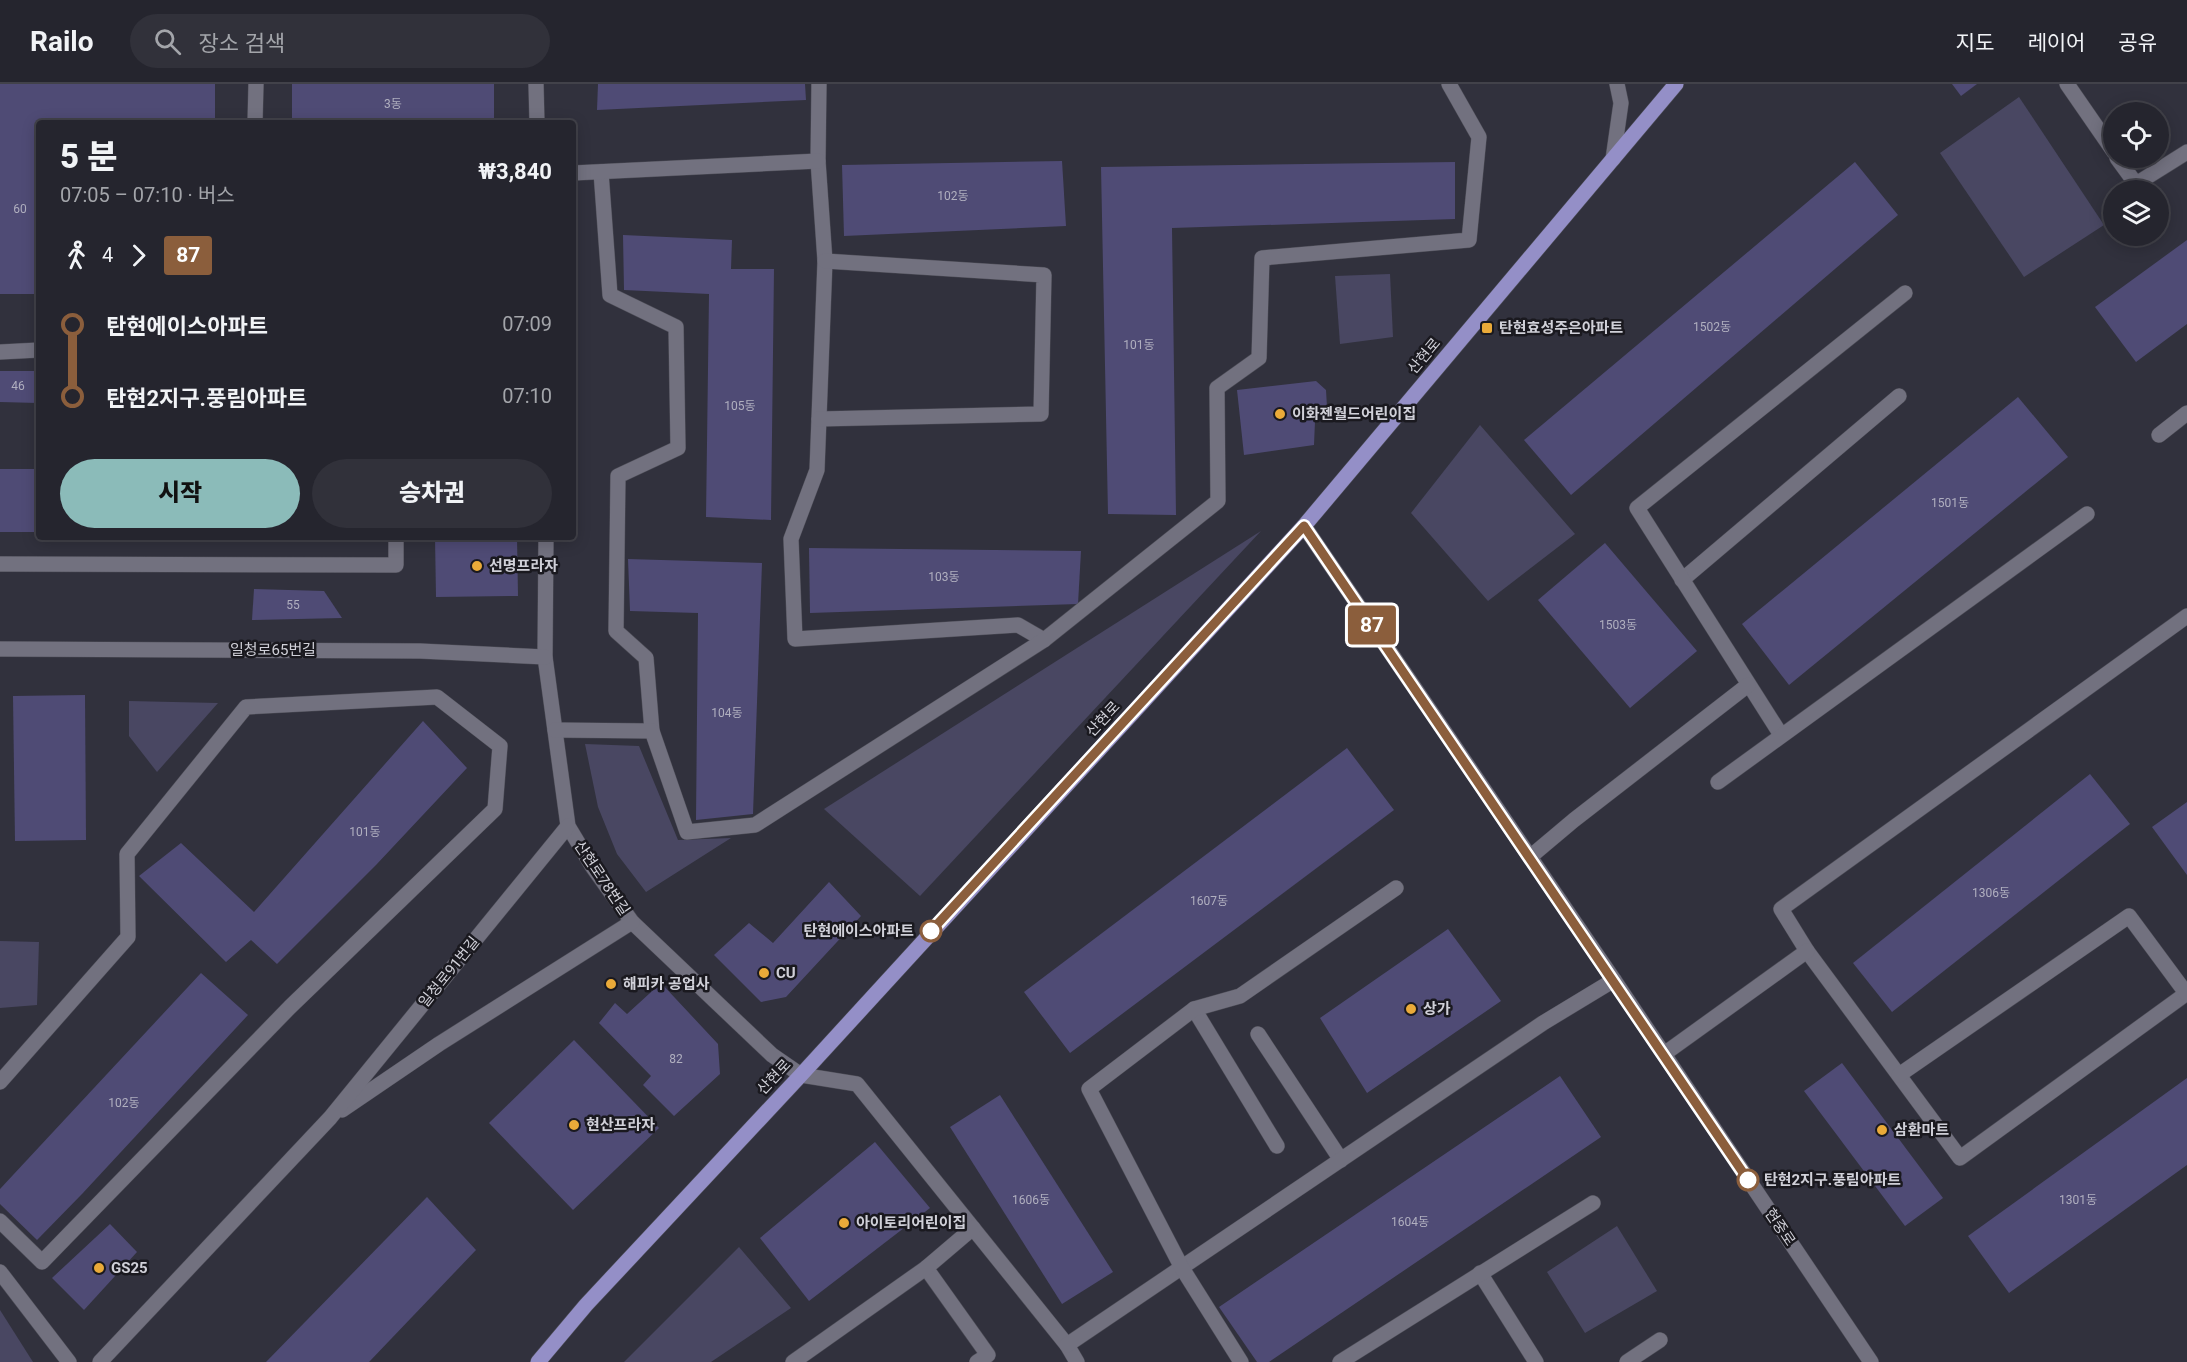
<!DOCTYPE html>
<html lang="ko">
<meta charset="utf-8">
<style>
:root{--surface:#25252e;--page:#31313a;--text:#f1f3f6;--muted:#a3a5aa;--line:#42424a;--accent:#8bbbb9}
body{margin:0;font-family:Roboto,"Noto Sans KR",sans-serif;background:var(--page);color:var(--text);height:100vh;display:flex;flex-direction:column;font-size:22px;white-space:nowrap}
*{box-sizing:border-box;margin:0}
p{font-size:20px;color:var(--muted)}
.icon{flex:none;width:33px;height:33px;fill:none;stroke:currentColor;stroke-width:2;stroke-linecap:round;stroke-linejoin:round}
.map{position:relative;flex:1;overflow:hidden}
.sheet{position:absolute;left:36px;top:36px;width:540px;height:420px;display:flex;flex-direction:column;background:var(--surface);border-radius:6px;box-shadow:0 3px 15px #0003,0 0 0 2px var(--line)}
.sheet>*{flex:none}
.badge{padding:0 12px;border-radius:4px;font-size:21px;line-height:39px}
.buttons{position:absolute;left:2103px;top:18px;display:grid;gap:12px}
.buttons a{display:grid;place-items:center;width:66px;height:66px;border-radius:50%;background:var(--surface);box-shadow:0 3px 15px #0003,0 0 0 2px var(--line);font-size:30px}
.map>.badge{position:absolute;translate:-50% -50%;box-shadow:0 0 0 3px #fff}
.legs{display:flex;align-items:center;gap:9px;height:66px;padding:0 24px;font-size:20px}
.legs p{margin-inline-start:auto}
.summary{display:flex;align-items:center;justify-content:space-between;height:102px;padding:0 24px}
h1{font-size:33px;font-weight:800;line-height:45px}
.action{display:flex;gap:12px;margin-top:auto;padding:12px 24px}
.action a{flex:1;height:69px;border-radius:36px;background:var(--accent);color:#111;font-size:24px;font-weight:800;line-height:69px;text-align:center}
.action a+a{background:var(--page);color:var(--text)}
ul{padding:0 24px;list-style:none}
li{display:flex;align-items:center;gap:21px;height:72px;font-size:22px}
li i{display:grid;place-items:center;width:9px;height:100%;margin:0 8px;background:currentColor}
li i::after{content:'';width:15px;height:15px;margin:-8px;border:4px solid;border-radius:50%;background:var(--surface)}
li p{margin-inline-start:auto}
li:first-child i{background:linear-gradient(#0000 50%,currentColor 0)}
li:last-child i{background:linear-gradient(currentColor 50%,#0000 0)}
header{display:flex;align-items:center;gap:36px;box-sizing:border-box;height:84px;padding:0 30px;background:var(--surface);border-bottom:2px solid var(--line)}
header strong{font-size:28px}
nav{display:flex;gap:33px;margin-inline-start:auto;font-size:21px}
.search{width:420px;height:54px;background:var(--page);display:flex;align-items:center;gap:15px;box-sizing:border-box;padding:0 21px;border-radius:33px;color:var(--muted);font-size:22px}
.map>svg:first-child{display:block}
</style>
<header>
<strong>Railo</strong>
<div class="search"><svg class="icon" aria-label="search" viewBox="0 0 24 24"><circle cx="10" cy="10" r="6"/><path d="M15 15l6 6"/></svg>장소 검색</div>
<nav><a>지도</a><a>레이어</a><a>공유</a></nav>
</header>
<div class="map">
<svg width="2187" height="1278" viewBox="0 0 2187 1278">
<rect width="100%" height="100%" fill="#31313d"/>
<g fill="#494762">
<path d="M2019 13 2104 141 2024 193 1940 69Z"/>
<path d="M1390 190 1393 253 1340 260 1335 192Z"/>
<path d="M1480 341 1575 450 1488 517 1411 429Z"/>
<path d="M1261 447 920 812 824 725Z"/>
<path d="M129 617 218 619 157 688 129 652Z"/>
<path d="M585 660 639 662 678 756 731 754 646 808 617 770 598 723Z"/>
<path d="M0 857 39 858 37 921 0 924Z"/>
<path d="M1617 1142 1657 1207 1585 1249 1547 1188Z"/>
<path d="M739 1163 791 1224 711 1278H624Z"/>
<path d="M0 1226 33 1278H0Z"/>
</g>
<g fill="#4f4b75">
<path d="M0 0H215V39H39V210H0Z"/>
<rect x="292" y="0" width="202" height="39"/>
<path d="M598 0H805L806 16 597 26Z"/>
<path d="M1952 0H1977L1961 12Z"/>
<path d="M1062 77 1066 142 844 152 842 81Z"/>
<path d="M1455 78V135L1172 144 1176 431 1108 430 1101 83Z"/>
<path d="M1855 78 1898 131 1571 411 1524 356Z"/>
<path d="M623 151 732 156 731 185H774L771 436 706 433 709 210 624 206Z"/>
<path d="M2187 156V240L2136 278 2095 223Z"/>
<path d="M0 287H36L38 319 0 318Z"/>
<path d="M1316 297 1326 306 1327 323 1315 337 1314 361 1244 371 1237 306Z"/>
<path d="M2018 313 2068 373 1789 601 1742 540Z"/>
<rect x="0" y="385" width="39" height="63"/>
<path d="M435 453H517L518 512 436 513Z"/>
<path d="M1605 459 1697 567 1630 624 1538 516Z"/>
<path d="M809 464 1081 467 1078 520 810 529Z"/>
<path d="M628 475 762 479 753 730 696 736 698 529 630 527Z"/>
<path d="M254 505 324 507 342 534 252 536Z"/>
<path d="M85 611 86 756 15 757 13 612Z"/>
<path d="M423 637 467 684 376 781 277 880 251 856 226 878 139 792 181 759 254 828Z"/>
<path d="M1347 664 1394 726 1070 969 1024 908Z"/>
<path d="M2090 690 2130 740 1892 928 1853 879Z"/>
<path d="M2187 718V791L2152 743Z"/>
<path d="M829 798 861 832 786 913 761 918 714 871 749 839 773 859Z"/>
<path d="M1448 845 1501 917 1367 1009 1320 934Z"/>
<path d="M201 889 248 931 82 1110 37 1156 0 1120V1105Z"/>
<path d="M661 899 718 960 720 990 674 1032 643 1001 651 992 599 939 615 919 627 930Z"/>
<path d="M574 956 659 1044 573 1126 489 1039Z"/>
<path d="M1842 979 1943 1114 1905 1142 1804 1007Z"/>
<path d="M1560 992 1601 1053 1269 1278H1257L1219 1223Z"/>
<path d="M2187 994V1081L2009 1209 1968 1152Z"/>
<path d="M1000 1011 1113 1188 1062 1220 950 1043Z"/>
<path d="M875 1058 930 1124 809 1217 760 1154Z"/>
<path d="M427 1113 476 1166 369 1278H266Z"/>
<path d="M110 1140 137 1168 84 1226 52 1194Z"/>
</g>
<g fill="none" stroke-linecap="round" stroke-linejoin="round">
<defs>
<g id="minor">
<path d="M536 0 537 39"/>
<path d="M819 0 818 77 825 177 817 386 791 455 795 555 1018 541 1044 556"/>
<path d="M2067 0 2114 68"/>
<path d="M255 39 256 0"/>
<path d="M2117 74 2136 100 2187 68"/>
<path d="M1613 75 1621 19 1617 0"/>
<path d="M601 88 610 211 676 243 678 364 618 392 616 547 646 574 652 647"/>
<path d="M573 89 818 77"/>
<path d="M0 268 39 266"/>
<path d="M819 335 1041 330 1044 191 825 177"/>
<path d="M2159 351 2187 329"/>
<path d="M1304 442 1614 896 1871 1278"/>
<path d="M546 453 545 573 568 742 592 782 632 838 772 971 801 991 857 1000 1067 1261 1077 1278"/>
<path d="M0 480 396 481V453"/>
<path d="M1682 496 1899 312"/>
<path d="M2187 532 1781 825 1807 867 1960 1074 2187 909"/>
<path d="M0 565 420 567 545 573"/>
<path d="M555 646 652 647 687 748 755 741 1044 556 1218 417 1217 304 1259 274 1262 174 1469 156 1479 53 1449 0"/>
<path d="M1781 651 1637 424 1905 209"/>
<path d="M1718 698 2087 430"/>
<path d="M1530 773 1574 736 1748 601"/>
<path d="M1194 925 1277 1062"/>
<path d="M1258 950 1341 1076"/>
<path d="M1664 970 1807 867"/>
<path d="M1899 991 2129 832 2186 909"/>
<path d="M0 998 128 853 127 770 246 623 437 613 500 662 495 725 290 923 42 1178 0 1137"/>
<path d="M342 1026 439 960 632 838"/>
<path d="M926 1184 988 1271 977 1278"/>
<path d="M0 1188 69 1278"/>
<path d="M1480 1189 1536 1278"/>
<path d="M1067 1261 1543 939 1614 896"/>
<path d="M100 1278 330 1034 568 742"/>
<path d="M793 1278 926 1184 973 1144"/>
<path d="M1241 1278 1182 1184 1089 1005 1194 925 1240 912 1396 804"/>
<path d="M1340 1278 1593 1119"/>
<path d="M1627 1278 1660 1256"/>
</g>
<path id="major" d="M538 1278 586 1221 801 991 1304 442 1676 0"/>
</defs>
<use href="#minor" stroke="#4c4c56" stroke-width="16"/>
<use href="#major" stroke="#4c4c56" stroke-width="16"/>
<use href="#minor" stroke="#72717f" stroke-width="15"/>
<use href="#major" stroke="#948fc7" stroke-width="15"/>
</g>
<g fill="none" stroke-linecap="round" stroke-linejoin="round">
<defs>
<path id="line-1" d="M931 847 1304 442 1748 1096"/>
</defs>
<use href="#line-1" stroke="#fff" stroke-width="14"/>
<use href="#line-1" stroke="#8b5e3c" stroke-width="9"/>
</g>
<g fill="#eaaa39" stroke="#1a191f" stroke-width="2">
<rect x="1481" y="238" width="12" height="12" rx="3"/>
<circle cx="1280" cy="330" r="6"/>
<circle cx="477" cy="482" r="6"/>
<circle cx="764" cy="889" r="6"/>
<circle cx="611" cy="900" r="6"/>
<circle cx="1411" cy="925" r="6"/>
<circle cx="574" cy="1041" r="6"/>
<circle cx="1882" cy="1046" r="6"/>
<circle cx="844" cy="1139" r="6"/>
<circle cx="99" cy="1184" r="6"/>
</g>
<g fill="#fff" stroke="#8b5e3c" stroke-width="3">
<circle cx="931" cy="847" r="10"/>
<circle cx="1748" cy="1096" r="10"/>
</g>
<g text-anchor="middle" stroke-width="5" stroke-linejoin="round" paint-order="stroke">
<g font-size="12" fill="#b0afbf">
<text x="393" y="24">3동</text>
<text x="953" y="116">102동</text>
<text x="20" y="129">60</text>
<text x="1712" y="247">1502동</text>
<text x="1139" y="265">101동</text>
<text x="18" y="306">46</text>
<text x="740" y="326">105동</text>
<text x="1950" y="423">1501동</text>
<text x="944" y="497">103동</text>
<text x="293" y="525">55</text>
<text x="1618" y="545">1503동</text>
<text x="727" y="633">104동</text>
<text x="365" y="752">101동</text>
<text x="1991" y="813">1306동</text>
<text x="1209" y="821">1607동</text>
<text x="676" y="979">82</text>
<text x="124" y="1023">102동</text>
<text x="1031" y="1120">1606동</text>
<text x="2078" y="1120">1301동</text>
<text x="1410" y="1142">1604동</text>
</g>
<g font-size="15" font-weight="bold" fill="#d0d0d8" stroke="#1a191f" text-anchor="start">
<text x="1499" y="249">탄현효성주은아파트</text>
<text x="1292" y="335">이화젠월드어린이집</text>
<text x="489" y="487">선명프라자</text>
<text x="776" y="894">CU</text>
<text x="623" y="905">해피카 공업사</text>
<text x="1423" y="930">상가</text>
<text x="586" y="1046">현산프라자</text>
<text x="1894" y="1051">삼환마트</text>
<text x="856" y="1144">아이토리어린이집</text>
<text x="111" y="1189">GS25</text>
</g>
<g font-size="15" fill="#d0d0d8" stroke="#1a191f">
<text transform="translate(1424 272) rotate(-50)" y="5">산현로</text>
<text x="273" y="571">일청로65번길</text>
<text transform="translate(1103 635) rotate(-47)" y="5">산현로</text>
<text transform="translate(602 794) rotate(56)" y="5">산현로78번길</text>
<text transform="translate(449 888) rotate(-51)" y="5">일청로91번길</text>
<text transform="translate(774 993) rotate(-47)" y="5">산현로</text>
<text transform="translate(1780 1143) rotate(56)" y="5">현중로</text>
</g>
<g font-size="15" font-weight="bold" fill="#d0d0d8" stroke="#1a191f" text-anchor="end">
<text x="914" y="852">탄현에이스아파트</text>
<text x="1764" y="1101" text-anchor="start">탄현2지구.풍림아파트</text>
</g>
</g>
</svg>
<div class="buttons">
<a><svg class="icon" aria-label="locate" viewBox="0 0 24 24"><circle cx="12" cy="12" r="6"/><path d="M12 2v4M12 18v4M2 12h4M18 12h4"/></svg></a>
<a><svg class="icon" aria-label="layers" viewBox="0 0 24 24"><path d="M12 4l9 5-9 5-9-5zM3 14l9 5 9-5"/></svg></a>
</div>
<b class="badge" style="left:1372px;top:541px;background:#8b5e3c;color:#fff">87</b>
<section class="sheet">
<div class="summary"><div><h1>5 분</h1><p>07:05 – 07:10 · 버스</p></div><b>₩3,840</b></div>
<div class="legs"><svg class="icon" aria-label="walk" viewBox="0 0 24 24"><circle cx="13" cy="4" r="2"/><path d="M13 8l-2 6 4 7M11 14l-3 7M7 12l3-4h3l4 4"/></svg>4<svg class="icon" aria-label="forward" viewBox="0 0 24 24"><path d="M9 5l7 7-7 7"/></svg><b class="badge" style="background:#8b5e3c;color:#fff">87</b></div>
<ul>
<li><i style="color:#8b5e3c"></i><b>탄현에이스아파트</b><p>07:09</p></li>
<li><i style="color:#8b5e3c"></i><b>탄현2지구.풍림아파트</b><p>07:10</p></li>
</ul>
<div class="action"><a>시작</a><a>승차권</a></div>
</section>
</div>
